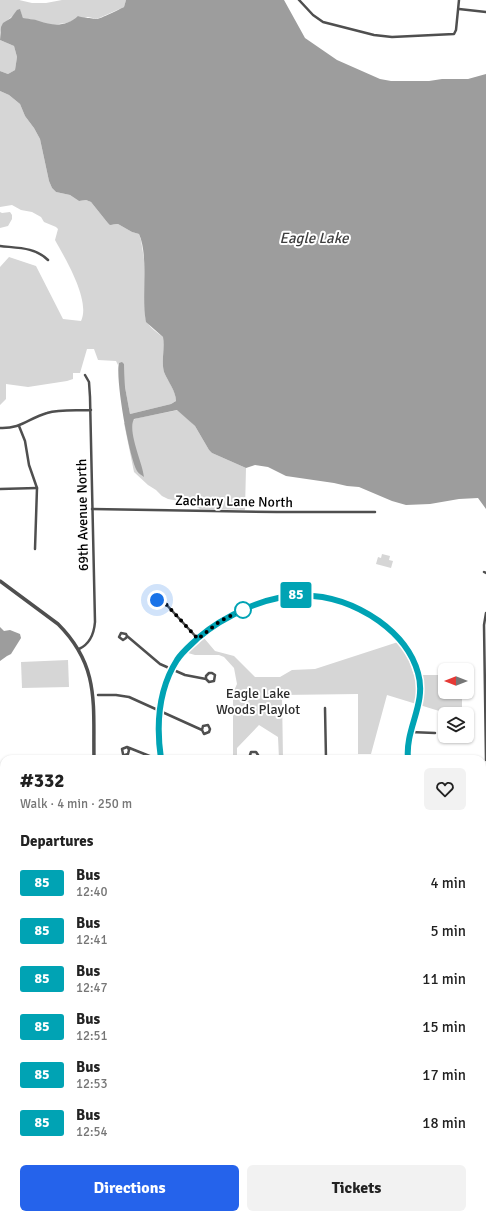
<!DOCTYPE html>
<meta charset="utf-8">
<style>
:root{--surface:#fff;--page:#f2f2f2;--text:#222;--muted:#767676;--accent:#2563eb}
body{margin:0;font-family:Signika,sans-serif;background:var(--page);color:var(--text);height:100vh;display:flex;flex-direction:column;font-size:15px;white-space:nowrap}
*{box-sizing:border-box;margin:0}
p{font-size:13px;color:var(--muted)}
.icon{flex:none;width:22px;height:22px;fill:none;stroke:currentColor;stroke-width:2;stroke-linecap:round;stroke-linejoin:round}
.map{position:relative;flex:1;overflow:hidden}
.drawer{position:absolute;left:0px;top:755px;width:486px;height:464px;display:flex;flex-direction:column;background:var(--surface);border-radius:12px 12px 0 0;box-shadow:0 1px 3px #0004}
.drawer>*{flex:none}
.badge{padding:0 8px;border-radius:3px;font-size:14px;line-height:26px}
.needle{width:26px;rotate:270deg}
.buttons{position:absolute;left:438px;top:663px;display:grid;gap:8px}
.buttons a{display:grid;place-items:center;width:36px;height:36px;border-radius:6px;background:var(--surface);box-shadow:0 1px 3px #0004;font-size:20px}
.you{position:absolute;width:20px;height:20px;margin:-10px;border:3px solid #fff;border-radius:50%;background:#1a73e8;box-shadow:0 0 0 6px #1a73e833}
.map>.badge{position:absolute;translate:-50% -50%;box-shadow:0 0 0 2px #fff}
h2{padding:0 20px;font-size:15px;line-height:36px}
.round{display:grid;place-items:center;flex:none;width:42px;height:42px;border-radius:6px;background:var(--page)}
.head{display:flex;align-items:center;justify-content:space-between;height:68px;padding:0 20px}
h1{font-size:19px;font-weight:700;line-height:30px}
.cta{display:flex;gap:8px;margin-top:auto;padding:8px 20px}
.cta a{flex:1;height:46px;border-radius:6px;background:var(--accent);color:#fff;font-size:16px;font-weight:700;line-height:46px;text-align:center}
.cta a+a{background:var(--page);color:var(--text)}
ul{padding:0;list-style:none}
li{display:flex;align-items:center;gap:12px;height:48px;padding:0 20px}
li div{flex:1}
li b{display:block;font-size:15px}
li em{font-style:normal}
li .badge{min-width:44px;font-weight:700;text-align:center}
.map>svg:first-child{display:block}
</style>
<div class="map">
<svg width="486" height="1219" viewBox="0 0 486 1219">
<rect width="100%" height="100%" fill="#fff"/>
<g fill="#d6d6d6">
<path d="M0 0H19L32 3H46L62 0H126L124 7 97 19 88 17 66 23 51 25 44 24 38 21 23 18 20 10C12 17 3 21 0 33Z"/>
<path d="M0 40 14 46 17 57 15 70 8 74 0 71Z"/>
<path d="M0 91 9 95 20 104 25 116 34 128 40 139 49 181 52 188 56 192 70 195 79 201 86 200 91 202 107 222 113 225 118 224 132 232 139 234 141 240 144 259 145 316C147 326 155 331 163 337 165 349 161 361 164 372 168 382 176 390 176 401L171 404 130 414 125 387 124 364 119 363 118 365 116 361 98 360 94 349H87L80 373H73V379L67 381 28 387 6 384V399L0 405V267L9 257 36 266 63 319 81 321C91 301 65 258 55 240L58 229 56 227 44 222 41 217 32 212 21 210 12 205 0 207Z"/>
<path d="M0 212 2 213 10 212 12 215V219L8 226 0 228Z"/>
<path d="M178 410 195 426 209 450 212 453 246 468 245 510 200 509 190 503 168 499 162 496 156 490 148 485 134 472 124 423 138 418Z"/>
<path d="M382 554 390 556 389 560 393 561 391 568 376 564 378 557 381 558Z"/>
<path d="M204 638 215 651 234 656 255 677H280L292 670 315 669 398 642 409 660 414 675H445V692H462V714H449L387 695 371 754H358V694L282 695 283 759H279L278 737 259 725 237 748V759H233V693L237 684 234 668 224 657 219 655H195L188 653Z"/>
<path d="M68 660 69 687 22 688 21 662Z"/>
<path d="M486 1082V1154L482 1155V1086Z"/>
</g>
<g fill="#9d9d9d">
<path d="M126 0H284L305 38 337 60 380 79 391 81H429L442 79H468L486 74V509L478 498 459 499 430 504 406 505 392 501 359 487 347 486 334 483 286 476 268 467 255 465 246 468 212 453 209 450 195 426 177 410 134 419C127 431 143 464 144 477 142 475 139 474 137 471 129 457 115 378 119 363L122 362 124 364 125 387 130 414 171 404 176 401C176 391 168 382 164 372 161 361 165 349 163 337L146 322C141 297 149 256 139 234L132 232 118 224 110 225 107 222 91 202 86 200 79 201 70 195 56 192 52 188 49 181 40 139 34 128 25 116 20 104 9 95 0 91V71L8 74 15 70 17 57 14 46 0 40 1 27 3 23 11 18 17 10 20 9 23 18C28 19 34 19 39 21 53 26 66 27 78 16 79 17 96 19 97 19 100 19 120 9 124 7Z"/>
<path d="M0 627 4 631 10 630 20 634 21 638 11 654 7 656 0 661Z"/>
<path d="M486 1093V1138L482 1140V1099Z"/>
<path d="M0 1157 4 1159V1215H72L70 1219H0Z"/>
</g>
<g fill="none" stroke-linecap="round" stroke-linejoin="round">
<path stroke="#9d9d9d" stroke-width="1" d="M388 1219 390 1215"/>
<g stroke="#4f4f4f" stroke-width="2.5">
<path d="M299 0 313 15 323 22 374 35 392 37 454 34 456 30 459 0"/>
<path d="M459 9 486 12"/>
<path d="M0 246C17 248 35 247 48 260"/>
<path d="M19 426 25 441 29 465 37 488 35 549"/>
<path d="M0 428C21 429 29 418 47 413 60 409 77 411 91 410"/>
<path d="M0 489 37 488"/>
<path d="M92 509 277 512H375"/>
<path d="M484 572 486 573"/>
<path d="M164 602 163 605 159 606 156 604V601L158 598H163L164 602 198 639"/>
<path d="M486 613 484 625 486 760"/>
<path d="M127 636 126 638 123 640 119 637 121 633 126 634 127 636 160 664 185 675 206 679 209 682 214 681 215 675 212 673H209L206 676V679"/>
<path d="M79 649C90 644 94 634 95 622L90 397 89 382 85 375"/>
<path d="M98 695H116L129 697 202 730 203 726 208 725 210 729 209 732 204 734 202 730"/>
<path d="M325 708 326 759"/>
<path d="M410 732 435 733"/>
<path d="M128 748 129 750 128 754 125 755 123 754 122 749 127 747 157 759"/>
<path d="M161 759C156 724 157 690 177 660 184 648 197 639 207 630 219 621 231 615 244 609 292 588 335 590 379 621 397 634 412 651 418 673 427 704 406 728 408 759"/>
<path d="M254 759 258 755 256 752H251L250 755 254 759"/>
<path d="M482 943 486 946"/>
<path d="M0 959H4"/>
<path d="M482 978 486 972"/>
<path d="M482 1045 486 1041"/>
<path d="M0 1114 4 1118"/>
<path d="M482 1183H486"/>
<path d="M319 1215 323 1219"/>
<path d="M118 1219V1215"/>
<path d="M373 1219 378 1215"/>
</g>
<g stroke="#4f4f4f" stroke-width="3.5">
<path d="M0 581 58 624C100 666 93 704 94 759"/>
<path d="M204 1219 207 1215"/>
</g>
<g stroke="#1c1c1c" stroke-width="4">
<path d="M482 881H486"/>
<path d="M0 887H4"/>
<path d="M482 888 486 887"/>
</g>
</g>
<g fill="none" stroke-linecap="round" stroke-linejoin="round">
<defs>
<path id="line" d="M161 759C156 725 158 690 177 660 183 651 191 645 198 638 213 625 229 616 247 608 293 588 337 592 379 621 397 634 412 651 418 673 427 704 405 728 408 759"/>
</defs>
<use href="#line" stroke="#fff" stroke-width="9"/>
<use href="#line" stroke="#00a3b4" stroke-width="6"/>
<path stroke="#000" stroke-width="4" stroke-dasharray="0 7.2" d="M157 600 160 598 164 599V602L198 639 220 621 243 610"/>
</g>
<circle fill="#fff" stroke="#00a3b4" stroke-width="2" cx="243" cy="610" r="8"/>
<g text-anchor="middle" stroke-width="4" stroke-linejoin="round" paint-order="stroke">
<g font-size="14" fill="#000" stroke="#fff">
<text transform="translate(234 501) rotate(1)" y="5">Zachary Lane North</text>
<text transform="translate(82 515) rotate(-91)" y="5">69th Avenue North</text>
</g>
<g font-size="14" fill="#2d2d2d" stroke="#fff">
<text x="258" y="698">Eagle Lake<tspan x="258" dy="16">Woods Playlot</tspan></text>
</g>
<g font-size="15" font-style="italic" fill="#3e3e3e" stroke="#fff">
<text x="314" y="243">Eagle Lake</text>
</g>
</g>
</svg>
<div class="buttons">
<a><svg class="needle" viewBox="-14 -14 28 28"><path d="M0-13l5 13h-10z" fill="#e53935"/><path d="M0 13l5-13h-10z" fill="#767676"/></svg></a>
<a><svg class="icon" aria-label="layers" viewBox="0 0 24 24"><path d="M12 4l9 5-9 5-9-5zM3 14l9 5 9-5"/></svg></a>
</div>
<div class="you" style="left:157px;top:600px"></div>
<b class="badge" style="left:296px;top:595px;background:#00a3b4;color:#fff">85</b>
<section class="drawer">
<div class="head"><div><h1>#332</h1><p>Walk · 4 min · 250 m</p></div><a class="round"><svg class="icon" aria-label="heart" viewBox="0 0 24 24"><path d="M12 20l-8-8c-3-5 5-10 8-4 3-6 11-1 8 4z"/></svg></a></div>
<h2>Departures</h2>
<ul>
<li><span class="badge" style="background:#00a3b4;color:#fff">85</span><div><b>Bus</b><p>12:40</p></div><em>4 min</em></li>
<li><span class="badge" style="background:#00a3b4;color:#fff">85</span><div><b>Bus</b><p>12:41</p></div><em>5 min</em></li>
<li><span class="badge" style="background:#00a3b4;color:#fff">85</span><div><b>Bus</b><p>12:47</p></div><em>11 min</em></li>
<li><span class="badge" style="background:#00a3b4;color:#fff">85</span><div><b>Bus</b><p>12:51</p></div><em>15 min</em></li>
<li><span class="badge" style="background:#00a3b4;color:#fff">85</span><div><b>Bus</b><p>12:53</p></div><em>17 min</em></li>
<li><span class="badge" style="background:#00a3b4;color:#fff">85</span><div><b>Bus</b><p>12:54</p></div><em>18 min</em></li>
</ul>
<div class="cta"><a>Directions</a><a>Tickets</a></div>
</section>
</div>
